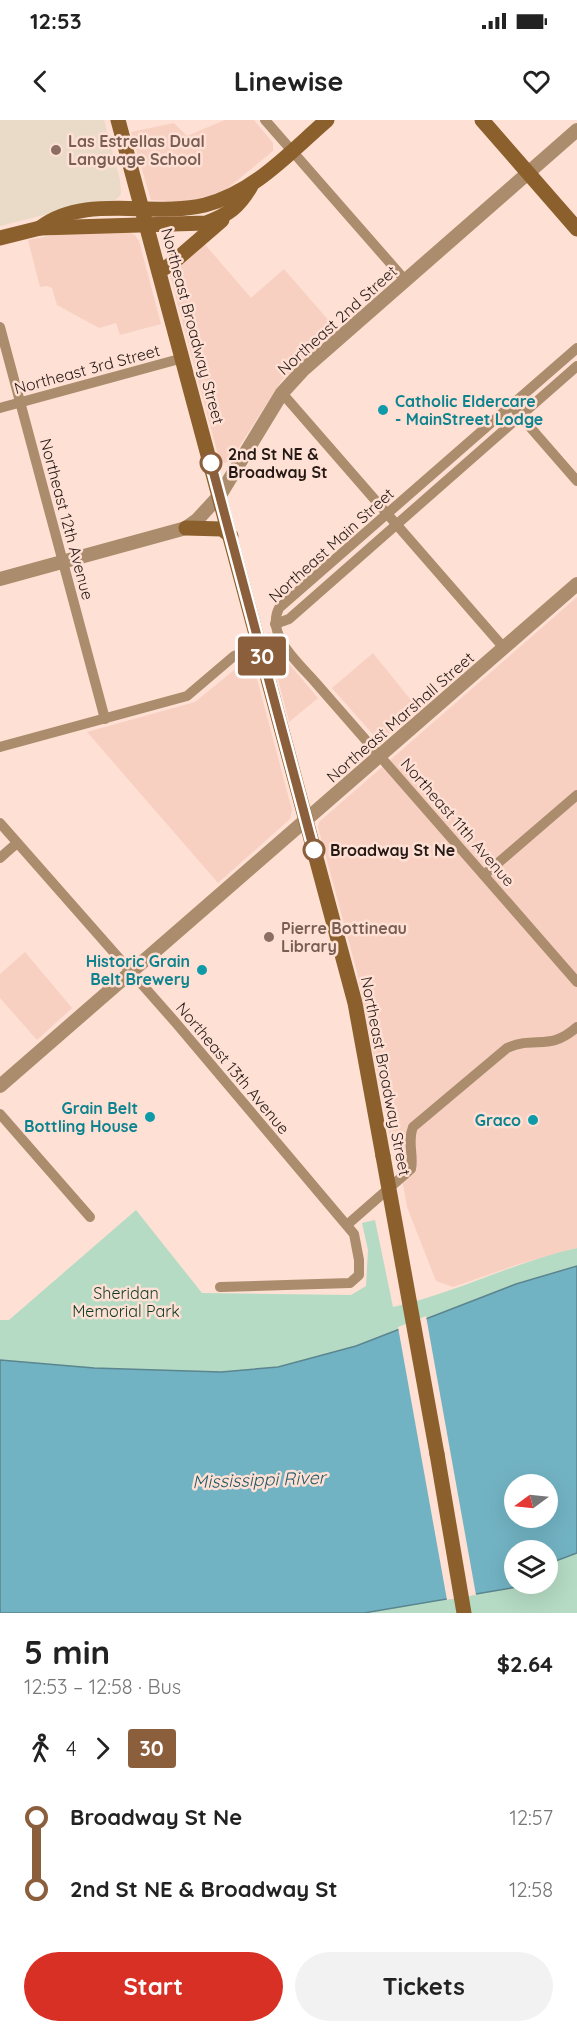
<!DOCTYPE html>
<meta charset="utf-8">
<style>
:root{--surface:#fff;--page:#f2f2f2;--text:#222;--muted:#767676;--accent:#d93025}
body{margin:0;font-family:Quicksand,sans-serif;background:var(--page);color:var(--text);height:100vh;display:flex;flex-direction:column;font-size:22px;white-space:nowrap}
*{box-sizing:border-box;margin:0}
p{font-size:20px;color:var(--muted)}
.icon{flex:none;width:33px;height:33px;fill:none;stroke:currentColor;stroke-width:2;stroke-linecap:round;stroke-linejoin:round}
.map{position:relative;height:1493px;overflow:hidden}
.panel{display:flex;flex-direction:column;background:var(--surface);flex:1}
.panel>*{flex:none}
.badge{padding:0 12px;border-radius:4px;font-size:21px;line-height:39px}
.needle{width:39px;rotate:255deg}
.fabs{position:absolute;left:504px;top:1354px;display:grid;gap:12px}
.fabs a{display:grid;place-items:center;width:54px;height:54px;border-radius:50%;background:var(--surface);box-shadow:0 6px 24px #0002;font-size:30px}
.map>.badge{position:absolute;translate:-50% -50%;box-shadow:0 0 0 3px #fff}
.legs{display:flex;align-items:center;gap:9px;height:66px;padding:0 24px;font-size:20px}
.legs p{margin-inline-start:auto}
.headline{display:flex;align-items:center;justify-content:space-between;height:102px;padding:0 24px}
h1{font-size:33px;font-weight:700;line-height:45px}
.primary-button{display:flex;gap:12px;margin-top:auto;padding:12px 24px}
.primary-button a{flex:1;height:69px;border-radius:36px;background:var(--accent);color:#fff;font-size:24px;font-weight:700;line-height:69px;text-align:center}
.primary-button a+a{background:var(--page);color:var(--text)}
ul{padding:0 24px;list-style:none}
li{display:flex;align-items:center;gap:21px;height:72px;font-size:22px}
li i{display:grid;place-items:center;width:9px;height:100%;margin:0 8px;background:currentColor}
li i::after{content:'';width:15px;height:15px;margin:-8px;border:4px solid;border-radius:50%;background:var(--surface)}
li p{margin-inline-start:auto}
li:first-child i{background:linear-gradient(#0000 50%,currentColor 0)}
li:last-child i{background:linear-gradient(currentColor 50%,#0000 0)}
.status{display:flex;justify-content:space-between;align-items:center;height:42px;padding:0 30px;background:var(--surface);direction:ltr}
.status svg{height:16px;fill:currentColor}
header{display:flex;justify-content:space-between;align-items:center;height:78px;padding:0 24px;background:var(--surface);font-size:27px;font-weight:700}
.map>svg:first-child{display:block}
</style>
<div class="status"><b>12:53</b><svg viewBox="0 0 49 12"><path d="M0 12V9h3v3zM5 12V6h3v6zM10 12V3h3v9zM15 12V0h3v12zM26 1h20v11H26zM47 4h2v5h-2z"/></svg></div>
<header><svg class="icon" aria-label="back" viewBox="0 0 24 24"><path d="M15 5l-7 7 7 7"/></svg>Linewise<svg class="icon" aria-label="heart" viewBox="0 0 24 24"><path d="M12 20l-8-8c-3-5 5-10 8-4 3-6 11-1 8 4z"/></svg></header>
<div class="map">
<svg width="577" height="1493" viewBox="0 0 577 1493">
<rect width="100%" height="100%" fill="#fee0d4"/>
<g fill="#f7d0c2">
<path d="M225 0H254L273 23V31L228 68 216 74 185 82 151 80 131 12 174 3 187 16Z"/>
<path d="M70 112H129L135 115 139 121 161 204 120 215 116 203 99 208 57 185 52 168 47 166 40 167 28 120Z"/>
<path d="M202 121 251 178 284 149 336 209 282 260 230 341 225 343 219 339 170 155Z"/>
<path d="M577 477V1128L519 1144 453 1167 436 1161 407 1087 396 1023H391L357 852 318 707 319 702Z"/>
<path d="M270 512 274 526 318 578 289 602 266 513Z"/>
<path d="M373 533 418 589 383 619H377L332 568Z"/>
<path d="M244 542 253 544 292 690 290 699 218 763 87 612 195 582Z"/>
<path d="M25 832 72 888 37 920 0 878V854Z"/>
</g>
<path fill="#eadac8" d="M0 0H104L120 60 121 74 117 79 105 84H87L0 106Z"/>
<g fill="#b5dbc4">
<path d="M136 1090 202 1173 351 1175 366 1166 368 1130 362 1103 375 1100 393 1187C456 1173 514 1142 577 1128V1146L516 1164 356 1226 278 1247 221 1252 94 1248 0 1240V1200H9Z"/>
<path d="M577 1433V1493H364L522 1464H548V1444Z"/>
</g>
<path fill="#72b3c3" stroke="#5b858f" stroke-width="1.5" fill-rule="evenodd" d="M577 1146V1433L548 1444V1431H514V1464H522L517 1467 364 1493H0V1240L94 1248 221 1252 278 1247 356 1226 516 1164ZM514 1365H548V1398H514Z"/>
<path fill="#fee0d4" d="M426 1196 476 1475 447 1480 398 1207Z"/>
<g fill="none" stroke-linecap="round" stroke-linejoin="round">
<g stroke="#ab8c6c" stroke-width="10">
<path d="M265 0 405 160"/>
<path d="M0 207 105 599"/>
<path d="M577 228 279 488C265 516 300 544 316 563L577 862"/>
<path d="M282 273 504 528"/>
<path d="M0 288 183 238"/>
<path d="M516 291 577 361"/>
<path d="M275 504 289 499 577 246"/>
<path d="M0 627 187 576 234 536 260 527"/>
<path d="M0 703 176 903 354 1114 359 1140V1155L350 1163 220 1167"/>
<path d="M0 738 17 723"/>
<path d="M484 755 577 675"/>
<path d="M0 994 90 1097"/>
<path d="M348 1104 411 1049C414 1035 407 1022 413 1007L507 928C536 915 549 932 577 907"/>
</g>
<g stroke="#ab8c6c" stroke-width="14">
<path d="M0 459 186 408 197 400 220 375 282 273 303 250 577 10"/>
<path d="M0 966 577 464"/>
</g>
<g stroke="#8c602c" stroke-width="15">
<path d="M118 0 355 883 383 1036"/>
<path d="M482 0 577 109"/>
<path d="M40 108C85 73 152 98 205 85 255 72 289 33 327 0"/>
<path d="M0 118 40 108 206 103C228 95 239 87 251 66"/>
<path d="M159 151 170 145 222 100"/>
<path d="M186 408 222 409 231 416"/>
<path d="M437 1334 464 1493"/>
</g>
<path stroke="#8c602c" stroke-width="15" d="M383 1036 437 1334"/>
</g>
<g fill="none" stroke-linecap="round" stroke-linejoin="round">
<defs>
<path id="line-1" d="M211 343 314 730"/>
</defs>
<use href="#line-1" stroke="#fff" stroke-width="14"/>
<use href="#line-1" stroke="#8b5e3c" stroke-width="9"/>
</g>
<g fill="#8d6e63" stroke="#fee0d4" stroke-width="2">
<circle cx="56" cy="30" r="6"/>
<circle cx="269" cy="817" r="6"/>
</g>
<g fill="#0f9aa8" stroke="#fee0d4" stroke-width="2">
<circle cx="383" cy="290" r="6"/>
<circle cx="202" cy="850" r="6"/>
<circle cx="150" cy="997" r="6"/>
<circle cx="533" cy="1000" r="6"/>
</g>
<g fill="#fff" stroke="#8b5e3c" stroke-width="3">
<circle cx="211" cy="343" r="10"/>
<circle cx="314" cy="730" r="10"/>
</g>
<g text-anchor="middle" stroke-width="5" stroke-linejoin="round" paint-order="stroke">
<g font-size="16" font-weight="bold" fill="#785e54" stroke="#fee0d4" text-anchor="start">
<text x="68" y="27">Las Estrellas Dual<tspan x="68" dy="18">Language School</tspan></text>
<text x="281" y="814">Pierre Bottineau<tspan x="281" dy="18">Library</tspan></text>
</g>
<g font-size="16" fill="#241915" stroke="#fee0d4">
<text transform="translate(337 200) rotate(-42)" y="6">Northeast 2nd Street</text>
<text transform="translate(193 206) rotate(75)" y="6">Northeast Broadway Street</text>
<text transform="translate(87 249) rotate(-15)" y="6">Northeast 3rd Street</text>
<text transform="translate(67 399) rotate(75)" y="6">Northeast 12th Avenue</text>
<text transform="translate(331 425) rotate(-42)" y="6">Northeast Main Street</text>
<text transform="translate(400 597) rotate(-41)" y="6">Northeast Marshall Street</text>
<text transform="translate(458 702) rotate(49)" y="6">Northeast 11th Avenue</text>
<text transform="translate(233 948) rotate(50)" y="6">Northeast 13th Avenue</text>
<text transform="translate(386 956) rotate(79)" y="6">Northeast Broadway Street</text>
</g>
<g font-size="16" font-weight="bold" fill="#0d838f" stroke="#fee0d4" text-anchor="end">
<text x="395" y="287" text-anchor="start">Catholic Eldercare<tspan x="395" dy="18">- MainStreet Lodge</tspan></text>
<text x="190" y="847">Historic Grain<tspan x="190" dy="18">Belt Brewery</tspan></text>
<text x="138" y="994">Grain Belt<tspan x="138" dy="18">Bottling House</tspan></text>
<text x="521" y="1006">Graco</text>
</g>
<g font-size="16" font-weight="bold" fill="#241915" stroke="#fee0d4" text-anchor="start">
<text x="228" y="340">2nd St NE &amp;<tspan x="228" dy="18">Broadway St</tspan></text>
<text x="330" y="736">Broadway St Ne</text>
</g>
<g font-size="16" fill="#0d3924" stroke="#fee0d4">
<text x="126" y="1179">Sheridan<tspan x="126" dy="18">Memorial Park</tspan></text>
</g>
<g font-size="18" font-style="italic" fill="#255c68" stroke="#fee0d4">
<text transform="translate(259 1360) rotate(-2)" y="6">Mississippi River</text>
</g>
</g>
</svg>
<div class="fabs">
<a><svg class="needle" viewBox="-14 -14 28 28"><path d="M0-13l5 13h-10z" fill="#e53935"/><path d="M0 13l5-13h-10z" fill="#767676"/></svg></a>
<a><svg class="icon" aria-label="layers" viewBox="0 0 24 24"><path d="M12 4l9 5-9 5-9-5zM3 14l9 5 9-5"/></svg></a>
</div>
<b class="badge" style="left:262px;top:536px;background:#8b5e3c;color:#fff">30</b>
</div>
<section class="panel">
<div class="headline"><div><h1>5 min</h1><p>12:53 – 12:58 · Bus</p></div><b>$2.64</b></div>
<div class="legs"><svg class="icon" aria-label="walk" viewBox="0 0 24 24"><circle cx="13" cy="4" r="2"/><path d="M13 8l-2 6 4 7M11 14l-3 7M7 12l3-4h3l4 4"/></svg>4<svg class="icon" aria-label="forward" viewBox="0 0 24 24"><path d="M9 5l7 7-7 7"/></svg><b class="badge" style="background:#8b5e3c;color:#fff">30</b></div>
<ul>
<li><i style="color:#8b5e3c"></i><b>Broadway St Ne</b><p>12:57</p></li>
<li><i style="color:#8b5e3c"></i><b>2nd St NE &amp; Broadway St</b><p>12:58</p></li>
</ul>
<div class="primary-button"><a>Start</a><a>Tickets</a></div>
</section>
